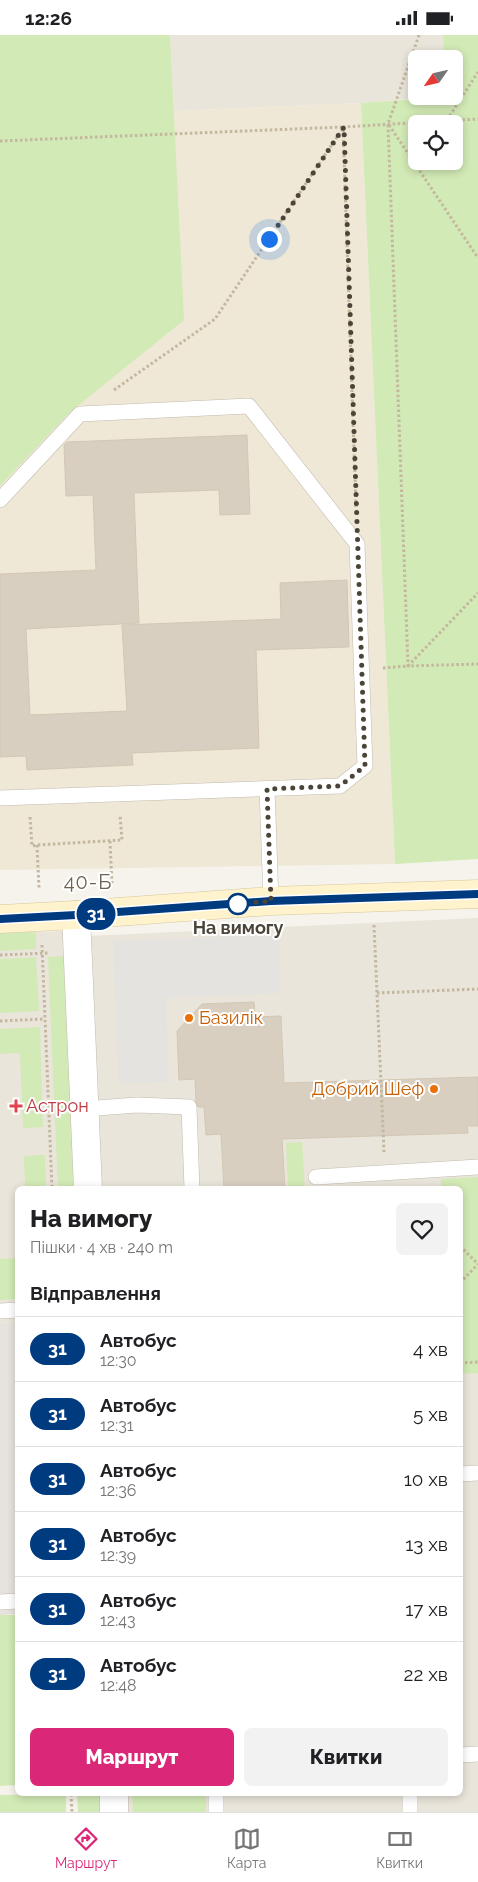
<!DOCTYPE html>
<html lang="uk">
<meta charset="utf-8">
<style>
:root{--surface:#fff;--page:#f2f2f2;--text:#202124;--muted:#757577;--line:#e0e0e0;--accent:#db2777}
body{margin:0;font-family:Raleway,sans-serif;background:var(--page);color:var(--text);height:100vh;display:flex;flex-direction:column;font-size:19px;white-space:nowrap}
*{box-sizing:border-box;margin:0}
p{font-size:16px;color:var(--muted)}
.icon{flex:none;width:28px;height:28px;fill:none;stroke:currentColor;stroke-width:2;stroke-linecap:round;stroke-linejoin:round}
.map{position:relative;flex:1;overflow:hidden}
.drawer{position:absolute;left:15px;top:1151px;width:448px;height:610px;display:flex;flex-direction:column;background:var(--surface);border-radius:8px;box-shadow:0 2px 8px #0003}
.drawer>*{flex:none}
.badge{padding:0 10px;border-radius:16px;font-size:18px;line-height:32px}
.needle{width:32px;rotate:236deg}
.tools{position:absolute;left:408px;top:15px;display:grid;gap:10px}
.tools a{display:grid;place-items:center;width:55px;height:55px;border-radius:8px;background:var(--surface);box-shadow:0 2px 8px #0003;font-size:25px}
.you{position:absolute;width:25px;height:25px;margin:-12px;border:4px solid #fff;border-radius:50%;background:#1a73e8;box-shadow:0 0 0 8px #1a73e833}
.map>.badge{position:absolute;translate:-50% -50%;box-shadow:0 0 0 2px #fff}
h2{padding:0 15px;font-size:19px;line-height:45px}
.round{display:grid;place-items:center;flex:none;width:52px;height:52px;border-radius:8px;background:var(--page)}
.head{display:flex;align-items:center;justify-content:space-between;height:85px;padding:0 15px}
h1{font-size:24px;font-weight:800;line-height:38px}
.action{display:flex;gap:10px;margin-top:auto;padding:10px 15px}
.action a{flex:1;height:58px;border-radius:8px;background:var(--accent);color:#fff;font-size:20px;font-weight:800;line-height:58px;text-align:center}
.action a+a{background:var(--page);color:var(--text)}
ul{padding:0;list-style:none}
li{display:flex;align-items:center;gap:15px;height:65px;padding:0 15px;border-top:1px solid var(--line)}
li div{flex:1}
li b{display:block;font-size:19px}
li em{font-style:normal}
li .badge{min-width:55px;font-weight:700;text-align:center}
.status{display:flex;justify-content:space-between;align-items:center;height:35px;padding:0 25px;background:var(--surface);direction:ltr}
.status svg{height:14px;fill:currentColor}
.tabs{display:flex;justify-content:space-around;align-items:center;height:70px;border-top:1px solid var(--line);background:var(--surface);font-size:14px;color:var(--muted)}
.tabs a{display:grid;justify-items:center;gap:2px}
.tabs .on{color:var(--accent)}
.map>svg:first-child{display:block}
</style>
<div class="status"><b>12:26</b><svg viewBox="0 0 49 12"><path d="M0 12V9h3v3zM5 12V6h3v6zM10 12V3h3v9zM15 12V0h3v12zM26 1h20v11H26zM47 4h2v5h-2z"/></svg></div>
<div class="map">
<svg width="478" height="1777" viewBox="0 0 478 1777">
<rect width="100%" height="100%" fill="#f6f3ec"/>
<g fill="#eae5da">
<path d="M170 0H443L444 24H416V61H442L361 68 174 76Z"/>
<path d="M478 883V1777H127L126 1759H460V1154H100L89 901Z"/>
<path d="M64 896 75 1154H18L17 1288 0 1289V898Z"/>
</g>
<path fill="#e6e2dd" d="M18 1288 17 1579 0 1580V1289Z"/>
<path fill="#efe8d6" d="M0 0H170L174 76 361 68 395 829 0 835Z"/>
<g fill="#d2eab5" fill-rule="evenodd">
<path d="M0 0H170L184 285 70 377 0 451Z"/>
<path d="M443 0H478V824L395 829 361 68 454 61V24H444ZM416 89H454V126H416Z"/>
<path d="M36 897V914L0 916V898Z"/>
<path d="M65 921 75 1154H58L48 922Z"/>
<path d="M36 922 39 976 0 978V924Z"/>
<path d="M40 992 43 1092 23 1093 20 1018 0 1019V994Z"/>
<path d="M302 1107 305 1154H288L286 1108Z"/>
<path d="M45 1120 46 1154H25L24 1121Z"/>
<path d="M478 1142V1338L460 1339V1154H441V1144Z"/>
<path d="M17 1223V1264L0 1265V1224Z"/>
<path d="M0 1580H17V1750L0 1751Z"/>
<path d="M66 1759V1777H0V1760Z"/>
<path d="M77 1759H101L102 1777H78Z"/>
<path d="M132 1759H206V1777H133Z"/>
</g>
<path fill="#e5e3e0" d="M279 900 281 958 166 963 169 1047 118 1048 113 906Z"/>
<g fill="#d8cfc1" stroke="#d3c7b4">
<path d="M247 400 250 479 220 480 219 455 134 458 139 588 26 594 30 680 127 676 122 590 281 584 280 548 347 545 349 612 256 615 259 713 132 718 133 730 27 735 26 721 0 722V539L96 535 93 460 66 461 64 410 67 407Z"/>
<path d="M254 967 255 982 281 981 284 1048 478 1042V1091H467L468 1098 282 1104 285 1154H224L221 1099 206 1100 204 1072H198L196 1066 195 1044 179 1045 177 996 202 969Z"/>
</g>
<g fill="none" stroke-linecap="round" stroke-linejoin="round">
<defs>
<g id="lane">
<path d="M0 465 80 379 249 371 357 509 365 731 340 751 0 763"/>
<path d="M267 754 271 866"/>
<path d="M84 1074 137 1070 189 1072 192 1154"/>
<path d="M316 1142 478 1132"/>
<path d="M0 1276 18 1275"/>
<path d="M460 1439 478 1438"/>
<path d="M0 1567 18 1566"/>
<path d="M460 1720 478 1719"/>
<path d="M216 1759V1777"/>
<path d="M410 1759V1777"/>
</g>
<g id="street">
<path d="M76 880 88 1154"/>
<path d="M114 1759V1777"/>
</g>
<path id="secondary" d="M0 884 76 880 271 866 478 859"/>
</defs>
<use href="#lane" stroke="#c2bbae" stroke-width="16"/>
<use href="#street" stroke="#c2bbae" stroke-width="29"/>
<use href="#secondary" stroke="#d6c79b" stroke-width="29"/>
<g stroke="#c4b79f" stroke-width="3" stroke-dasharray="2.5 2.5" stroke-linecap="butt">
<path d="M419 0 388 89 408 631 478 629"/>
<path d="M447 85 478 37"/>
<path d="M389 90 478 223"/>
<path d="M0 106 343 92"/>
<path d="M114 355 215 284 343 93"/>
<path d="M356 472 343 92 478 84"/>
<path d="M383 633 408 631 478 558"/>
<path d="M30 782 32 811 37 810 122 805 120 780"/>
<path d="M110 806 112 851"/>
<path d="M37 810 39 853"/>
<path d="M374 890 384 1117"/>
<path d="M42 910 52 1154"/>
<path d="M0 920 50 918"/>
<path d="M377 958 478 954"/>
<path d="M0 986 45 984"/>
<path d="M460 1211 478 1229"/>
<path d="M460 1248 478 1229"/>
<path d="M460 1328 478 1327"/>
<path d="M71 1759 72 1777"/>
</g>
<use href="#lane" stroke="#fff" stroke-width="15"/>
<use href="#street" stroke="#fff" stroke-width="28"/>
<use href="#secondary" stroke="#fff3cd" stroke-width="28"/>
</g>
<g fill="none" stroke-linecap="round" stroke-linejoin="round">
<defs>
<path id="line" d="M0 884 76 880 271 866 478 859"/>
</defs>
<use href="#line" stroke="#fff" stroke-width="11"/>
<use href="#line" stroke="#003b80" stroke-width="8"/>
<path stroke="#4b4439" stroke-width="5" stroke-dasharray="0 9" d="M238 869 271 866 267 754 340 751 365 731 344 92 269 204"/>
</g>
<circle fill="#fff" stroke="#003b80" stroke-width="2.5" cx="238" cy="869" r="10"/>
<g fill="#e8710a" stroke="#fff" stroke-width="2">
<circle cx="189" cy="983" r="5"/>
<circle cx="434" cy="1054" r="5"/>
</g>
<path fill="#e0444e" stroke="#fff" stroke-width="2" d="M13.5 1063.5h5v5h5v5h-5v5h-5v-5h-5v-5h5z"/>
<g text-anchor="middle" stroke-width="4" stroke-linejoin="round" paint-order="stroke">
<g font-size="18" font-weight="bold" fill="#4b4439" stroke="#fff">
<text x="238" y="899">На вимогу</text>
</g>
<g font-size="18" fill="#c56008" stroke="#fff" text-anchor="start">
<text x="199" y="989">Базилік</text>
<text x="424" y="1060" text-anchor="end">Добрий Шеф</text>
</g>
<g font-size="18" fill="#be3a42" stroke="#fff" text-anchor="start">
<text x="26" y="1077">Астрон</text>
</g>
<g font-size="20" letter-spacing="1" fill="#6e6250" stroke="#fff">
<text x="88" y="854">40-Б</text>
</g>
</g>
</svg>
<div class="tools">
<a><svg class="needle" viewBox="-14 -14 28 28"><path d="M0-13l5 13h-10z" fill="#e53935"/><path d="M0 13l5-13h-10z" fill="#757577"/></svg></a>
<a><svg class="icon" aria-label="locate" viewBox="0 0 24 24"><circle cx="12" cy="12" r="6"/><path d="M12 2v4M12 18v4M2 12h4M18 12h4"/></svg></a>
</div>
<div class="you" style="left:269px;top:204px"></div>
<b class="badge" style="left:96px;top:879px;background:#003b80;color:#fff">31</b>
<section class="drawer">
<div class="head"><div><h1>На вимогу</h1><p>Пішки · 4 хв · 240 m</p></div><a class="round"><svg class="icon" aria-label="heart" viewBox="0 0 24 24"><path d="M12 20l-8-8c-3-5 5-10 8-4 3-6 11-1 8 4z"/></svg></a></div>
<h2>Відправлення</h2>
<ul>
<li><span class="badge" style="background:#003b80;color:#fff">31</span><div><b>Автобус</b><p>12:30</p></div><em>4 хв</em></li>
<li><span class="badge" style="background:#003b80;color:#fff">31</span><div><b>Автобус</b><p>12:31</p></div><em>5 хв</em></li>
<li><span class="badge" style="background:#003b80;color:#fff">31</span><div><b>Автобус</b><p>12:36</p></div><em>10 хв</em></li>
<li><span class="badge" style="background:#003b80;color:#fff">31</span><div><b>Автобус</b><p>12:39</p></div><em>13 хв</em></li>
<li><span class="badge" style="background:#003b80;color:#fff">31</span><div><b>Автобус</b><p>12:43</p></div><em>17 хв</em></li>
<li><span class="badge" style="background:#003b80;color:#fff">31</span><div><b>Автобус</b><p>12:48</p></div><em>22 хв</em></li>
</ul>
<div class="action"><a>Маршрут</a><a>Квитки</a></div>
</section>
</div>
<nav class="tabs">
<a class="on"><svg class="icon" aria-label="directions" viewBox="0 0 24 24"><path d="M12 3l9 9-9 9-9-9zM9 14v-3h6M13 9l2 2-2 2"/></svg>Маршрут</a>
<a><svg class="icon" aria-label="map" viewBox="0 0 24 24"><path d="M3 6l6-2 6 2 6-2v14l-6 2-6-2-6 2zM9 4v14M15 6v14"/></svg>Карта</a>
<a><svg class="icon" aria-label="tickets" viewBox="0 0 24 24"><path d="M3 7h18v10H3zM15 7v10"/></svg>Квитки</a>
</nav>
